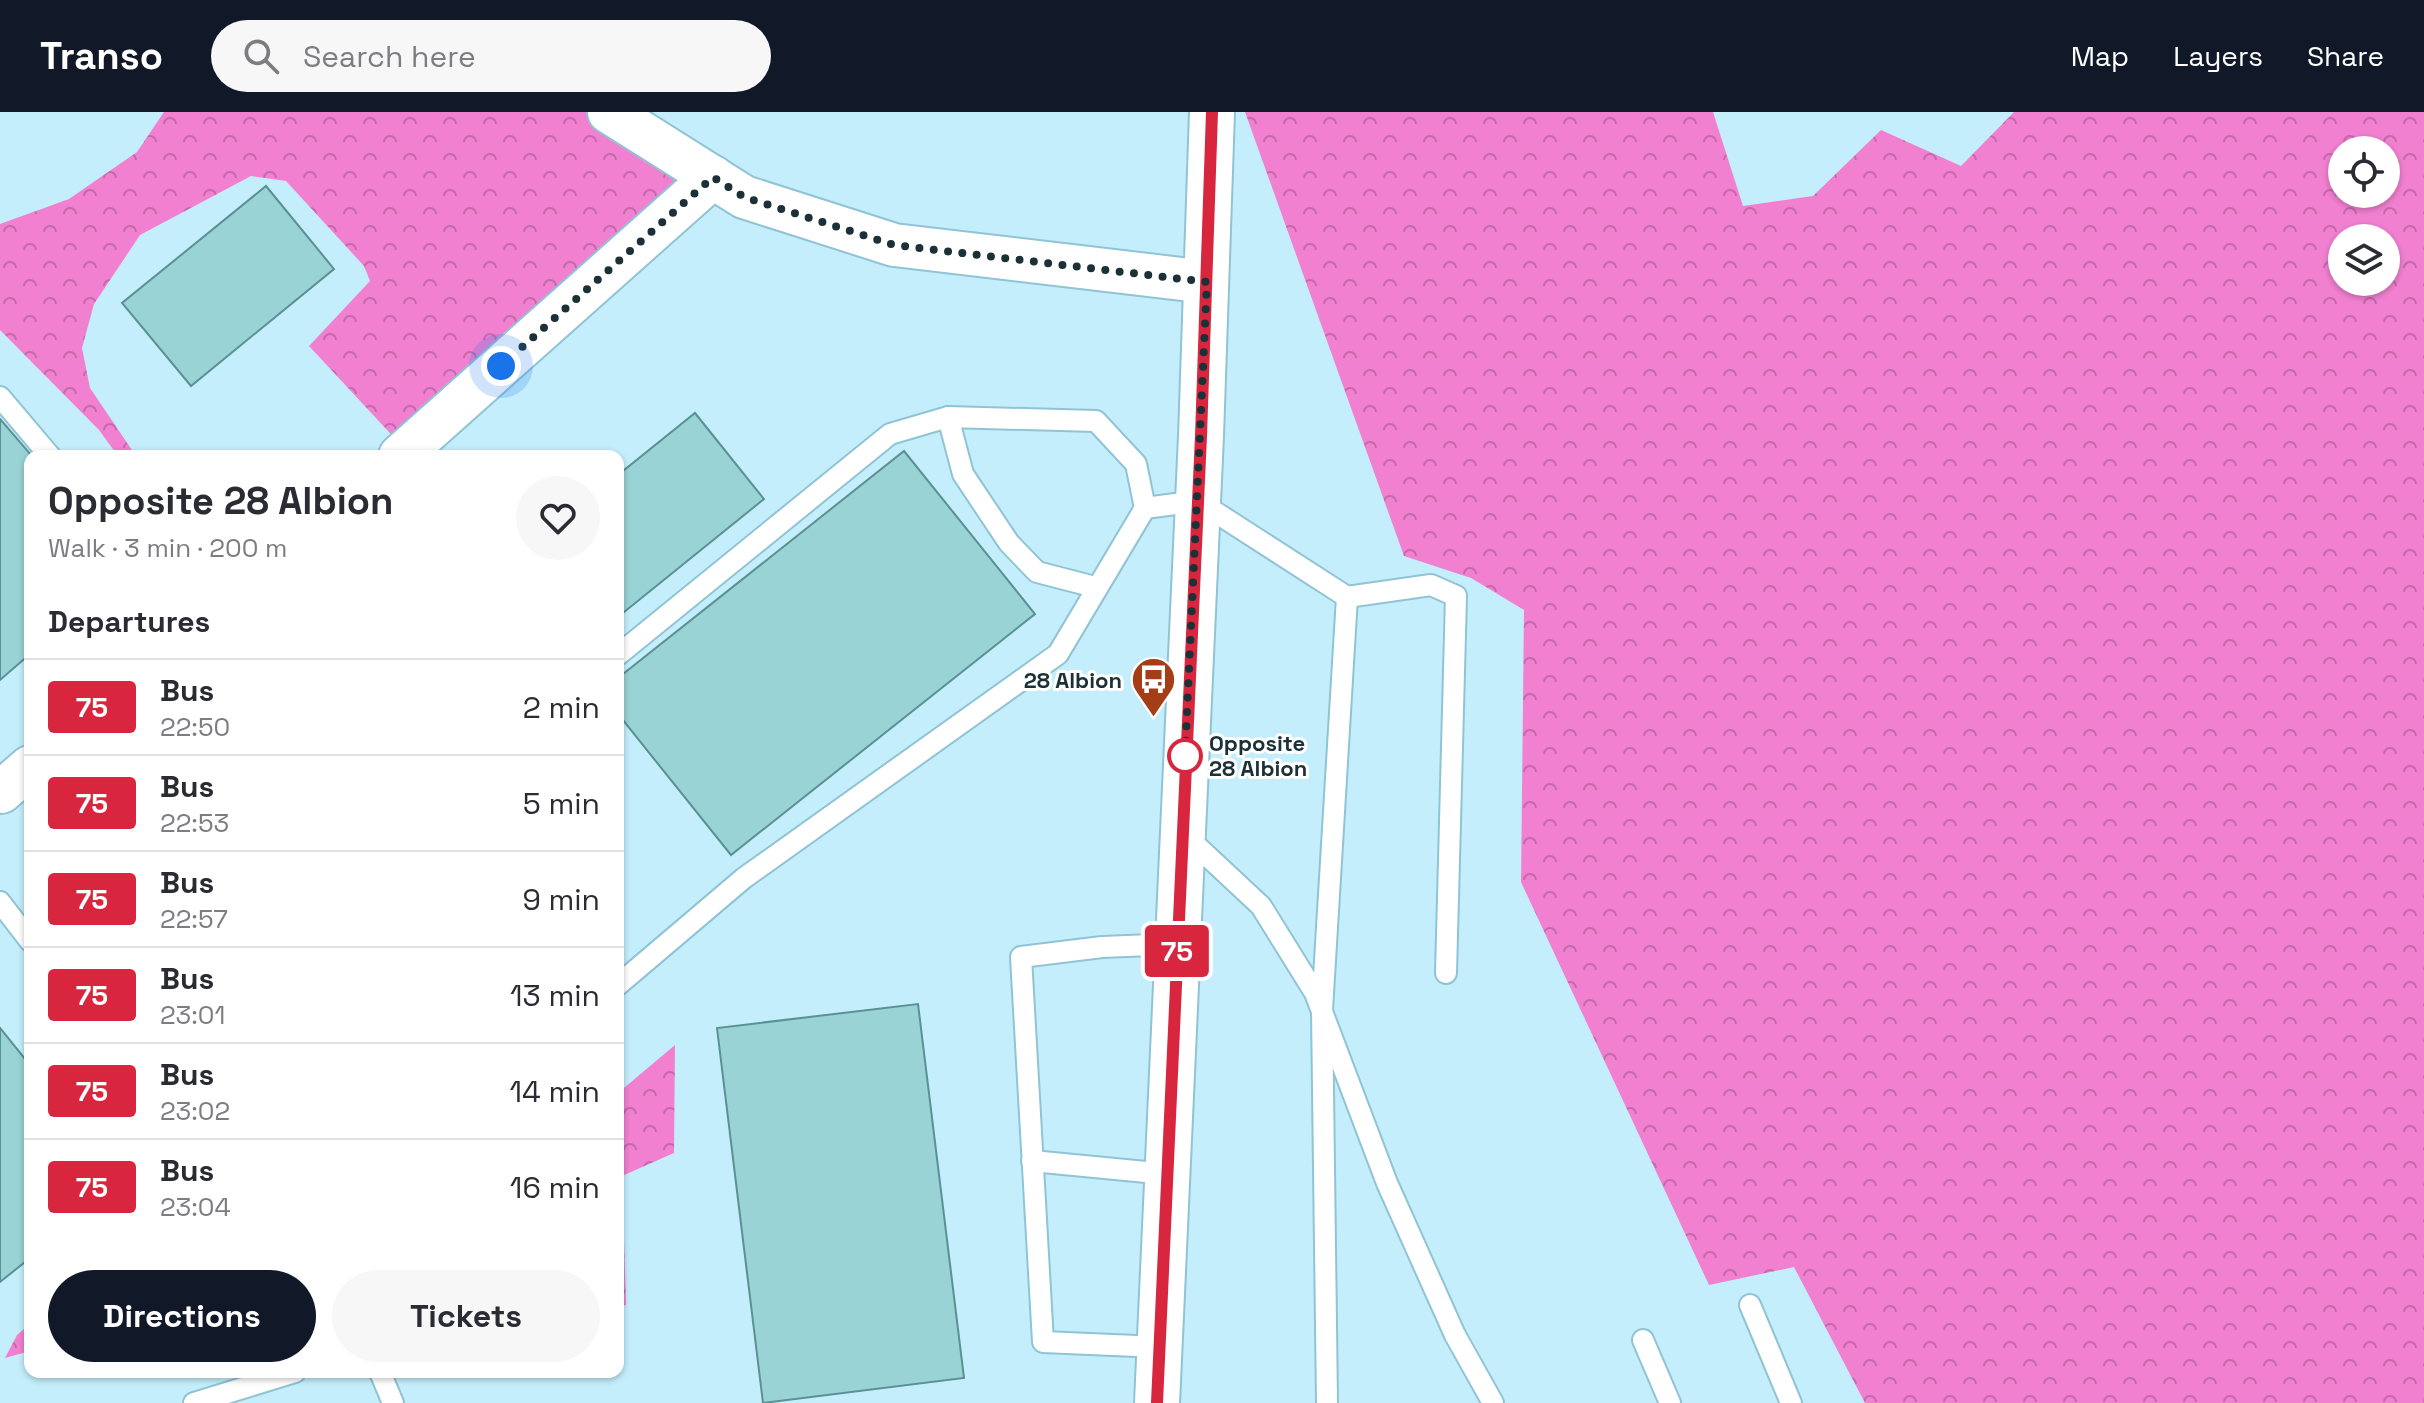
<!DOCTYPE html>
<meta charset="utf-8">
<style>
:root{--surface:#fff;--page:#f7f7f7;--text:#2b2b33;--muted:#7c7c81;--line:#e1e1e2;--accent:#111827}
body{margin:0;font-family:"Space Grotesk",sans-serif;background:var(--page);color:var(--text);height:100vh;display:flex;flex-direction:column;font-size:30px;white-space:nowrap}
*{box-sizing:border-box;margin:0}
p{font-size:26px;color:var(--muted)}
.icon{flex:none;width:44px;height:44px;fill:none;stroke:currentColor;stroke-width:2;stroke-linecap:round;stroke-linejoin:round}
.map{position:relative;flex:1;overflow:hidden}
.sheet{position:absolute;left:24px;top:338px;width:600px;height:928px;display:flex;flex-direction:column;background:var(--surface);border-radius:16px;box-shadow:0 2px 6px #0004}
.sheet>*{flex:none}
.badge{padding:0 16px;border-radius:6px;font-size:28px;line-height:52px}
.tools{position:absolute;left:2328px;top:24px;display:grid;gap:16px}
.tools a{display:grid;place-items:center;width:72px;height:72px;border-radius:50%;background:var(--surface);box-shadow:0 2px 6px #0004;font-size:40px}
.you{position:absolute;width:40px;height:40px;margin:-20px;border:6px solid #fff;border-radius:50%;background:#1a73e8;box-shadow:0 0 0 12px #1a73e833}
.map>.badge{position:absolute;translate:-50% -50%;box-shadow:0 0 0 4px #fff}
h2{padding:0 24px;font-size:30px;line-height:72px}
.round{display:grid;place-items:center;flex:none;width:84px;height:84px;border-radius:42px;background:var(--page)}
.overview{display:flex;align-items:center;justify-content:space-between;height:136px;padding:0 24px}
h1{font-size:38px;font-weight:800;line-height:60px}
.primary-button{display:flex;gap:16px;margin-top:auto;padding:16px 24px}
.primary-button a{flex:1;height:92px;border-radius:48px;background:var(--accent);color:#fff;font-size:32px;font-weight:800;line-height:92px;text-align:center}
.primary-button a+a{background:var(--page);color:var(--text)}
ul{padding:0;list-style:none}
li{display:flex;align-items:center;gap:24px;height:96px;padding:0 24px;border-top:2px solid var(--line)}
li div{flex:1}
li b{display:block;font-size:30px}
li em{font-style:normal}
li .badge{min-width:88px;font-weight:700;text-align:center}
header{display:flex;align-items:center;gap:48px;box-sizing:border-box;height:112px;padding:0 40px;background:var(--accent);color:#fff}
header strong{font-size:38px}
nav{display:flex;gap:44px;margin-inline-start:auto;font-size:28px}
.search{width:560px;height:72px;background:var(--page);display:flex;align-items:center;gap:20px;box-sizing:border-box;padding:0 28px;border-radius:44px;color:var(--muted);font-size:30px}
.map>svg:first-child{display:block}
</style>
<header>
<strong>Transo</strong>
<div class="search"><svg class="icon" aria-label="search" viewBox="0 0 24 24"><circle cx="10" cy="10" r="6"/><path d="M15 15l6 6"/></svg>Search here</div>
<nav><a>Map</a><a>Layers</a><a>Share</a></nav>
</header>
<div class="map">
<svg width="2424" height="1291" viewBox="0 0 2424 1291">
<defs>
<pattern id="forest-crowns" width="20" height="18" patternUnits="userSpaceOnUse" patternTransform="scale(2)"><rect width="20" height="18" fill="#f280d1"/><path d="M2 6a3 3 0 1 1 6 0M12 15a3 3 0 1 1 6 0" fill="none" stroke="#c369aa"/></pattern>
</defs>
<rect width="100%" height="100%" fill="#c4eefc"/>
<g fill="url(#forest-crowns)" fill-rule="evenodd">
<path d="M164 0H607L710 67 401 333 309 234 370 169 364 154 286 69 251 64 140 123 94 192 82 236 90 276 136 344H118L99 318 0 218V112L69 87 137 40Z"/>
<path d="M1245 0H1713L1743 94 1813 84 1881 18 1961 54 2014 0H2424V1291H1865L1794 1155 1709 1173 1521 770 1524 498 1471 466 1404 444ZM2386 38V82H2342V38ZM2386 126V170H2342V126Z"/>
<path d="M675 933 674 1041 622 1064 626 1193 618 1195V981Z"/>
<path d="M30 1212V1239L5 1246 17 1223Z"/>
</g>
<g fill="#99d3d5" stroke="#599194" stroke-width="2">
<path d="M266 74 334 157 191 274 122 191Z"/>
<path d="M695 301 764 387 618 505V363Z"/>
<path d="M0 307 32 344 30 542 0 568Z"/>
<path d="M904 339 1035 502 731 743 618 602V566Z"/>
<path d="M918 892 964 1266 763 1291 717 916Z"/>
<path d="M0 916 30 953V1146L0 1170Z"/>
</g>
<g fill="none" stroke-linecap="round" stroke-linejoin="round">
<defs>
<g id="lane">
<path d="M0 285 50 344"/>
<path d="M1095 475 1037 460 1009 431 963 362 948 305 1096 309 1136 352 1145 396"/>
<path d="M1347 485 1431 473 1456 484 1446 861"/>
<path d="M618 543 890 322 948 305"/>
<path d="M1186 724 1261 794 1315 881 1387 1071 1455 1223 1493 1291"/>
<path d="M0 790 30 829"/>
<path d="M618 873 744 766 1058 542 1145 396 1198 389 1347 485 1322 898 1327 1291"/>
<path d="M1032 1049 1167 1062"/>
<path d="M1750 1193 1791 1291"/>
<path d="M1643 1228 1670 1291"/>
<path d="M1160 1235 1043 1230 1021 845 1102 835 1177 832"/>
<path d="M380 1260 393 1291"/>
<path d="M194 1291 295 1260"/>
</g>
<g id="street">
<path d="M609 0 744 85 894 133 1207 170"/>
<path d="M400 344 713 65"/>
<path d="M1 680 30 655"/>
</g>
<path id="secondary" d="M1157 1291 1201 324 1212 0"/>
</defs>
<use href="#lane" stroke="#90c4d5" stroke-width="24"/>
<use href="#street" stroke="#90c4d5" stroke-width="46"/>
<use href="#secondary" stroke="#90c4d5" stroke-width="48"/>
<use href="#lane" stroke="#fff" stroke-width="20"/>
<use href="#street" stroke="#fff" stroke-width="42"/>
<use href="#secondary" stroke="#fff" stroke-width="44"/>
</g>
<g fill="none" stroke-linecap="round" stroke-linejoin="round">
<defs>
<path id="line" d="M1157 1291 1201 324 1212 0"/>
</defs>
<use href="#line" stroke="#fff" stroke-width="18"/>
<use href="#line" stroke="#d7263d" stroke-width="12"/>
<path stroke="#1c3137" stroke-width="8" stroke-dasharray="0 14.4" d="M501 254 713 65 744 85 894 133 1207 170 1185 644"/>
</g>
<defs>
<symbol id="bus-pin" viewBox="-11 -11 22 30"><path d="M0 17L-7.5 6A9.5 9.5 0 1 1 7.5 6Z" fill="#a53e17" stroke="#fff"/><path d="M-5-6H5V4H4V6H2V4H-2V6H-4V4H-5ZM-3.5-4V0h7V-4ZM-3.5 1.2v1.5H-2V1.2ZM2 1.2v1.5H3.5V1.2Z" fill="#fff"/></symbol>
</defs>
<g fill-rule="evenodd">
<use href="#bus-pin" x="1128" y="542" width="51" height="69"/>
</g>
<circle fill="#fff" stroke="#d7263d" stroke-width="4" cx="1185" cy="644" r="16"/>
<g text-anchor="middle" stroke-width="6" stroke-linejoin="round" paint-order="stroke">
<g font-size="22" font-weight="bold" fill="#1c3137" stroke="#fff" text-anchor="end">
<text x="1122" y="576">28 Albion</text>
</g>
<g font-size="22" font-weight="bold" fill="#1c3137" stroke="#fff" text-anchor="start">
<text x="1209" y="639">Opposite<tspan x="1209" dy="25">28 Albion</tspan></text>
</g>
</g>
</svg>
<div class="tools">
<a><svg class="icon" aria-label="locate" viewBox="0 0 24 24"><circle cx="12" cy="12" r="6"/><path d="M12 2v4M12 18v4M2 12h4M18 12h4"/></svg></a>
<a><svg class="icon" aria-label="layers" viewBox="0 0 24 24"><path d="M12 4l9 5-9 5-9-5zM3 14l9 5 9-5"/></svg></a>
</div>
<div class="you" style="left:501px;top:254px"></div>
<b class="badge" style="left:1177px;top:839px;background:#d7263d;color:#fff">75</b>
<section class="sheet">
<div class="overview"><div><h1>Opposite 28 Albion</h1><p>Walk · 3 min · 200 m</p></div><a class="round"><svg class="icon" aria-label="heart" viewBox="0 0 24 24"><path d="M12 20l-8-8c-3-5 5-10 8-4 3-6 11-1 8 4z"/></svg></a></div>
<h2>Departures</h2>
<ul>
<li><span class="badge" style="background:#d7263d;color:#fff">75</span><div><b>Bus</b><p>22:50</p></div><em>2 min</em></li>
<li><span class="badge" style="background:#d7263d;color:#fff">75</span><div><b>Bus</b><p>22:53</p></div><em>5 min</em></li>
<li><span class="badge" style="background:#d7263d;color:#fff">75</span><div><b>Bus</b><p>22:57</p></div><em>9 min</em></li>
<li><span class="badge" style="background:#d7263d;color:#fff">75</span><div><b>Bus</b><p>23:01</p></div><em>13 min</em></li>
<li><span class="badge" style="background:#d7263d;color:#fff">75</span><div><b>Bus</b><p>23:02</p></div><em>14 min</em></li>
<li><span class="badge" style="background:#d7263d;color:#fff">75</span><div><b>Bus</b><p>23:04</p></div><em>16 min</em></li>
</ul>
<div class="primary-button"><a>Directions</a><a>Tickets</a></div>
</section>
</div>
